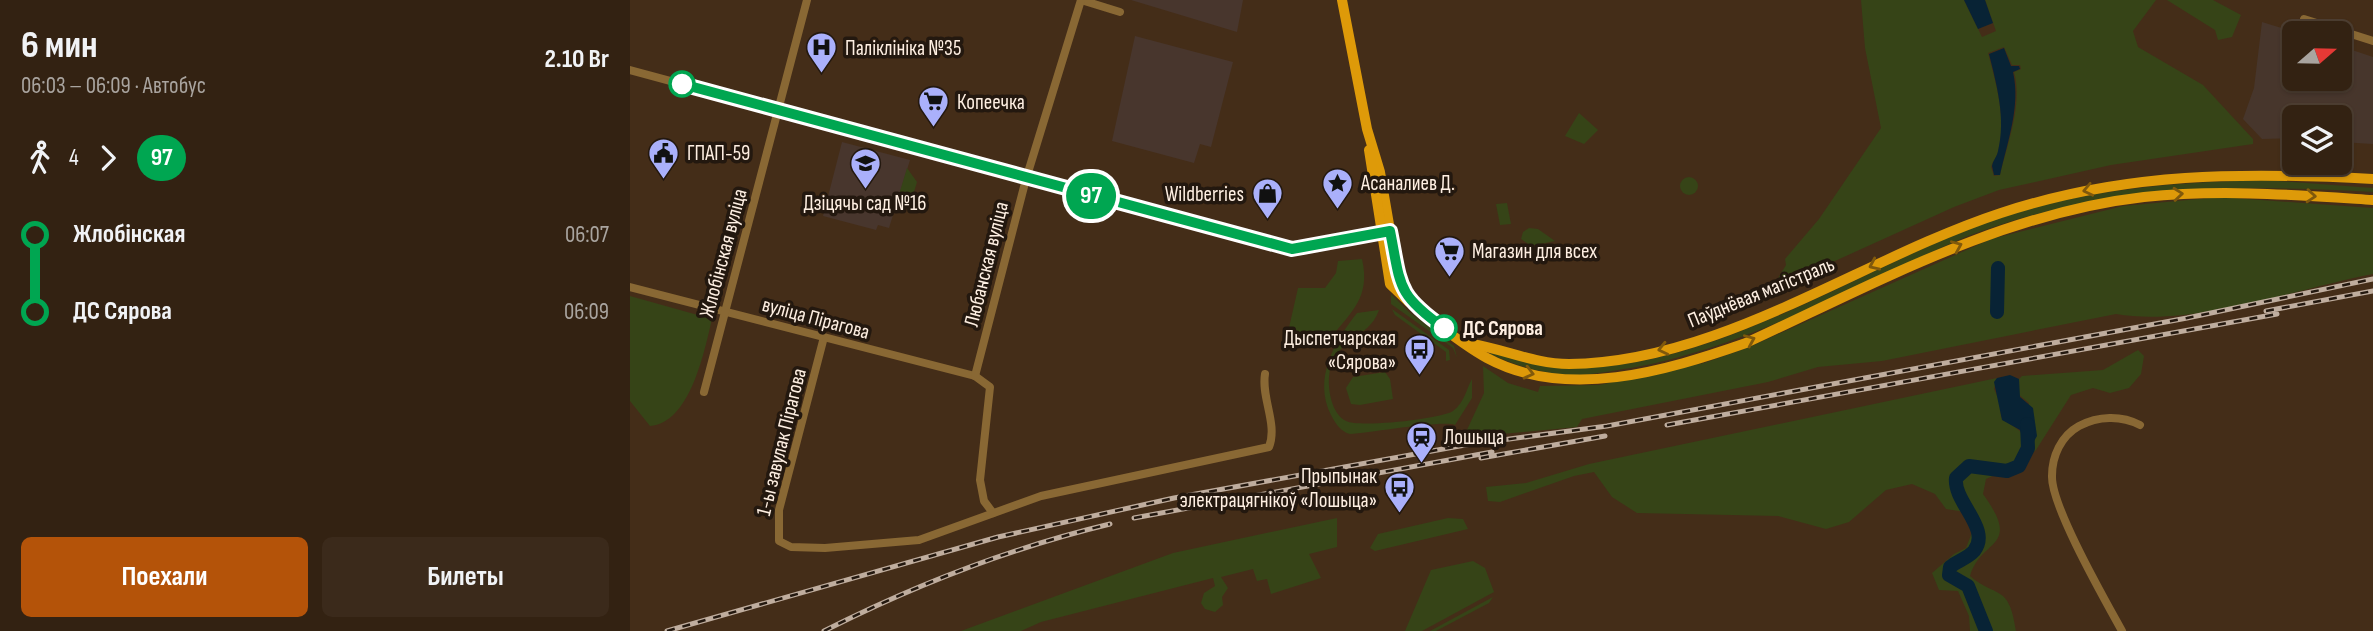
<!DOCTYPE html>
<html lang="ru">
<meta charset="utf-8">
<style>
:root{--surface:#332212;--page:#3b2a1b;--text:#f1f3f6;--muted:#a9a49f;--line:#4e3f32;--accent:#b45309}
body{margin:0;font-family:"Sofia Sans Condensed",sans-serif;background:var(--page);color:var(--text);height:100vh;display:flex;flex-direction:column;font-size:26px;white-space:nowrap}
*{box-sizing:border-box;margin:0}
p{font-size:23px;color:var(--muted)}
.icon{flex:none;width:38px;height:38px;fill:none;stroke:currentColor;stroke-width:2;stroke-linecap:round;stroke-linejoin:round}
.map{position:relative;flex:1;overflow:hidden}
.drawer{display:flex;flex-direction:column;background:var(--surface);width:630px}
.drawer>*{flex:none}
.badge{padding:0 14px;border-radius:23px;font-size:24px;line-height:46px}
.needle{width:46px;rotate:70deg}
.fabs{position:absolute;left:1652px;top:21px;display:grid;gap:14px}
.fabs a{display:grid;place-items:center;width:70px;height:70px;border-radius:10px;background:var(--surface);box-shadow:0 2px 5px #0004,0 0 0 2px var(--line);font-size:35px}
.map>.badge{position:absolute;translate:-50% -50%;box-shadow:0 0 0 4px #fff}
.legs{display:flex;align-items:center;gap:10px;height:77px;padding:0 21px;font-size:23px}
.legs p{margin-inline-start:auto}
.summary{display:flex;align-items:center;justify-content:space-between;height:119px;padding:0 21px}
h1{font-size:38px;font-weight:700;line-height:52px}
.cta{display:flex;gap:14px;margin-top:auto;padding:14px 21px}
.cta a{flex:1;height:80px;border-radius:10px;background:var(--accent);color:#fff;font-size:28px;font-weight:700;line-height:80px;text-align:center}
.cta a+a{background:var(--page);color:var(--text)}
ul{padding:0 21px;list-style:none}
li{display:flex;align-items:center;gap:24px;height:77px;font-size:26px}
li i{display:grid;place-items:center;width:10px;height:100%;margin:0 9px;background:currentColor}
li i::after{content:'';width:18px;height:18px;margin:-9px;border:5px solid;border-radius:50%;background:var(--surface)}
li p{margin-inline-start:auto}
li:first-child i{background:linear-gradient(#0000 50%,currentColor 0)}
li:last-child i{background:linear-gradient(currentColor 50%,#0000 0)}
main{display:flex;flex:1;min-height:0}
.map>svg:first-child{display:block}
</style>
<main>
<section class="drawer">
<div class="summary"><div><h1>6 мин</h1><p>06:03 – 06:09 · Автобус</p></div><b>2.10 Br</b></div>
<div class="legs"><svg class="icon" aria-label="walk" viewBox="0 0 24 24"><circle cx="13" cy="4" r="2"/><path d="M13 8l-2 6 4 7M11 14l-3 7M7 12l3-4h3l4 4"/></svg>4<svg class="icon" aria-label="forward" viewBox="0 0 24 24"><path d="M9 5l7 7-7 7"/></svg><b class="badge" style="background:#00a651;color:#fff">97</b></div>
<ul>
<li><i style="color:#00a651"></i><b>Жлобінская</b><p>06:07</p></li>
<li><i style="color:#00a651"></i><b>ДС Сярова</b><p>06:09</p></li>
</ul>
<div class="cta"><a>Поехали</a><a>Билеты</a></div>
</section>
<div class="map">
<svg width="1743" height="631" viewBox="0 0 1743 631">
<rect width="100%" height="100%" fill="#442d18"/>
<path fill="#47362c" d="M1632 22 1668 33H1664V79H1710V46L1743 57V144L1710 142V117H1664V138L1632 139 1613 119 1624 88Z"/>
<g fill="#48362d">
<path d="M501 0H613L607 32Z"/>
<path d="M505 36 603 62 581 147 570 144 564 163 482 141Z"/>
<path d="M212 142 280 160 259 228 248 225 246 230 193 216Z"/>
</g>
<g fill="#364417" fill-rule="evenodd">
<path d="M1231 0H1334L1352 37 1366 31 1355 0H1526L1503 31 1508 47 1573 85 1623 139V144L1481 165 1369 190 1324 207 1141 290 1156 265 1155 259 1189 219 1251 128 1235 48ZM1374 47 1382 65H1390L1391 69 1384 72C1393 104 1377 145 1370 175L1364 176 1361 167C1363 161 1367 157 1368 152 1377 118 1366 84 1358 53Z"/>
<path d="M1537 0H1583L1611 15 1602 37 1588 40 1585 30Z"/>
<path d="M949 113 968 130 954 144 935 136Z"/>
<path d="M277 168 287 182 280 205 264 211Z"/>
<circle cx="1059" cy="186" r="9"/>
<path d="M1635 180 1743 188V192C1600 184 1474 185 1338 236 1228 283 1120 347 1001 368 980 371 959 376 937 375 910 373 885 365 860 354L862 351C1026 417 1222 265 1375 216 1460 189 1546 182 1635 180Z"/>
<path d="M1590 197 1743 208V274C1665 289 1563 327 1486 314L1252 361 1188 367 1138 382 952 419 947 427 839 437 836 432 854 393 853 366 878 383 908 392 910 386 969 385 1074 363 1117 348 1361 239 1493 206Z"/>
<path d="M877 203 881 224 870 225 866 204Z"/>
<path d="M899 228 908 229 925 241 901 246 891 239 893 232Z"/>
<path d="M732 259C741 298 721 312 698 341L658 332 668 288H695L706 273 708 261Z"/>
<path d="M761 294 779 312 824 346 827 358 823 348 761 304Z"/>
<path d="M0 296 82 319C74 353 60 423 20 426L0 401Z"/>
<path d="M762 309 819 350 820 360 816 361V352L765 315Z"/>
<path d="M749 310C739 340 702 338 699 377 698 391 702 414 716 421 729 428 811 419 823 411 835 402 836 389 842 379V398L825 425C813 420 740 433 720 434 711 432 705 423 701 415 683 379 704 342 727 313Z"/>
<path d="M1508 350 1514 356 1511 374 1499 388 1480 393 1463 388 1441 395 1406 450 1387 465 1356 479 1353 494C1393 549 1351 538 1340 576 1367 599 1379 583 1386 631H1340L1339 616 1328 591 1309 590 1302 573 1324 554 1336 548 1345 525 1335 512 1316 509 1305 494 1282 484 1256 490 1219 522 1196 529 1148 516 1007 513 982 497 964 472 944 476 870 502 858 501 856 487 896 483 959 464 1367 378 1364 389 1370 402 1371 417 1391 432 1399 403 1388 394 1389 379 1392 376 1473 370Z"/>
<path d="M755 372 760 379 763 399 730 405 721 404 716 388 723 377Z"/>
<path d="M707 518V547L679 554 691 578 641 594 637 579 627 581 623 569 591 577 598 588 592 597 593 605 585 612 575 609 571 603 574 593 585 586 583 578 411 622 391 631H331L543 553Z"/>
<path d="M818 518 833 519 838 529 745 551 740 548 748 534Z"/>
<path d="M843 561 855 568 864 592 792 631H775L801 570Z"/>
<path d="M863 597 859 603 806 631H800Z"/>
</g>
<g fill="#082335">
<path d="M1334 0H1355L1363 23 1348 29Z"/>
<path d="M1374 48 1381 66H1389L1390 69 1383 72C1391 106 1377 143 1370 175H1364L1362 166C1363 160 1367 157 1368 151 1376 119 1367 86 1359 54Z"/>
<path d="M1380 375 1389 379 1390 397 1403 408 1407 436 1403 443 1393 439 1390 430 1372 420 1364 382 1367 378Z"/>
</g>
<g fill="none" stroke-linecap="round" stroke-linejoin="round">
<g stroke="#082335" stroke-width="14">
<path d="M1367 312 1368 268"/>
<path d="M1356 631 1338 586 1319 575 1320 567C1327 561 1338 558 1344 551 1362 529 1323 502 1326 478L1339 466 1377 471 1389 466 1398 448 1397 424"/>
</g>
<g stroke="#896834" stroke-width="8">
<path d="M451 0 490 12"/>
<path d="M1674 19 1743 41"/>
<path d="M0 70 662 249 756 232"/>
<path d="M0 287 345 376 360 387 350 480 354 501 363 513"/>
<path d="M194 337 149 510V541L161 547 195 548 289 540 411 496 639 447C648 424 631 398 635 374"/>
<path d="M345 376 396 179 451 0"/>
<path d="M74 392 177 0"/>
<path d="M1492 631C1475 600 1421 506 1422 476 1422 456 1431 436 1449 426 1468 416 1491 415 1510 425"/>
</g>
<g stroke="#de9a09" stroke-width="10">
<path d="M712 0 737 129 750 172 767 271 784 306C805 322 834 346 857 358 937 401 1036 371 1116 343 1244 284 1372 213 1514 197 1591 189 1666 195 1743 200"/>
<path d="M739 150 760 284 779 302"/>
<path d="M841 344C875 349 904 364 939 364 1089 363 1231 259 1371 213 1495 172 1614 172 1743 179"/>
</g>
<defs>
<g id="rail">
<path d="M1636 311 1743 291"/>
<path d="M1037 425 1647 314"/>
<path d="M851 458 975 436"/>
<path d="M504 518 862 452"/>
<path d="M37 631 368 537 544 498 835 445 977 426 1557 318 1743 279"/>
<path d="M194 631C285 585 380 548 480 524"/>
</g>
</defs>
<use href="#rail" stroke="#bfad9e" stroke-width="5"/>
<use href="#rail" stroke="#23180f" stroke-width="2.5" stroke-dasharray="8" stroke-linecap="butt"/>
</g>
<defs><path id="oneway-chevron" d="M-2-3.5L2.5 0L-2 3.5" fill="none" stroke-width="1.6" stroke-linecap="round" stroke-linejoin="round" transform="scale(1.75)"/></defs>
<g stroke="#80590c">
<use href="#oneway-chevron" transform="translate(1458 190) rotate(168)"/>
<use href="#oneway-chevron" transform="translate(1548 194) rotate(-5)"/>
<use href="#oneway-chevron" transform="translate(1681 196) rotate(4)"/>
<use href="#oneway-chevron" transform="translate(1327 246) rotate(-23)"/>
<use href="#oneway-chevron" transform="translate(1244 265) rotate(156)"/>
<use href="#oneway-chevron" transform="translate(1120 340) rotate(-23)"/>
<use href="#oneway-chevron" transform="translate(1033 349) rotate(167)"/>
<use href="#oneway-chevron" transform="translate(899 373) rotate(14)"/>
</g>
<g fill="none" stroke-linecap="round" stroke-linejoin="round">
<defs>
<path id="line-1" d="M52 84 662 249 760 231C771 286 766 294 814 328"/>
</defs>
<use href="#line-1" stroke="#fff" stroke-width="16"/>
<use href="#line-1" stroke="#00a651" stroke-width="10"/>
</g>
<defs>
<symbol id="hospital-pin" viewBox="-11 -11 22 30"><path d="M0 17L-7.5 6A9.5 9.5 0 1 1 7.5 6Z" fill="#aab0fb" stroke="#23180f"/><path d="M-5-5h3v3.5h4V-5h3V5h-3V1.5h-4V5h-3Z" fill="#111"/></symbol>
<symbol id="supermarket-pin" viewBox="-11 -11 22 30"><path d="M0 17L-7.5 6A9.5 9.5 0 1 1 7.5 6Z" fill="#aab0fb" stroke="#23180f"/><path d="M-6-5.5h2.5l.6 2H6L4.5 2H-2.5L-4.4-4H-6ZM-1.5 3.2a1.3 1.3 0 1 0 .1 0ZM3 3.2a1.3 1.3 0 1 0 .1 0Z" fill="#111"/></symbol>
<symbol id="civic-pin" viewBox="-11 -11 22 30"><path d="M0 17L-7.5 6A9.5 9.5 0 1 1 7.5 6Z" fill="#aab0fb" stroke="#23180f"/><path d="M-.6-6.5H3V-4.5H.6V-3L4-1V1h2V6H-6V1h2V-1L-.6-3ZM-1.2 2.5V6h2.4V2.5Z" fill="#111"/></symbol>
<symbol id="school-pin" viewBox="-11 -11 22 30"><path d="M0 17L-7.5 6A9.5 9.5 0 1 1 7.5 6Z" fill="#aab0fb" stroke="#23180f"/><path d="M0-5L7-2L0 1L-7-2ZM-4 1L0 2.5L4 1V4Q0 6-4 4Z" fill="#111"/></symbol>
<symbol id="sight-pin" viewBox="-11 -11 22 30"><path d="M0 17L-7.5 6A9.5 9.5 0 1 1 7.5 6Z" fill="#aab0fb" stroke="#23180f"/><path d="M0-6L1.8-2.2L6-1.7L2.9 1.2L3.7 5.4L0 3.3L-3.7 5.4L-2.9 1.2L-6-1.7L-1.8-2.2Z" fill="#111"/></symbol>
<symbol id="shop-pin" viewBox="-11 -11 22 30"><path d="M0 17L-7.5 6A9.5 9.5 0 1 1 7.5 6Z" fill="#aab0fb" stroke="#23180f"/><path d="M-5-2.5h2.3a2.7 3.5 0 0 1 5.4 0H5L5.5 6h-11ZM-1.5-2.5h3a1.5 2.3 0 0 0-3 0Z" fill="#111"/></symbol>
<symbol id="bus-pin" viewBox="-11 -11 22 30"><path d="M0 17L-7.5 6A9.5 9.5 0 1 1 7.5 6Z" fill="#aab0fb" stroke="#23180f"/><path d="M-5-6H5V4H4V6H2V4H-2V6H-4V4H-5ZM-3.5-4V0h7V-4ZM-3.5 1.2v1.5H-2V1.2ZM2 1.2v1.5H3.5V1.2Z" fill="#111"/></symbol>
<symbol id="station-pin" viewBox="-11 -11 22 30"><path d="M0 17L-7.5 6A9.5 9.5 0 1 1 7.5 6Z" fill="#aab0fb" stroke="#23180f"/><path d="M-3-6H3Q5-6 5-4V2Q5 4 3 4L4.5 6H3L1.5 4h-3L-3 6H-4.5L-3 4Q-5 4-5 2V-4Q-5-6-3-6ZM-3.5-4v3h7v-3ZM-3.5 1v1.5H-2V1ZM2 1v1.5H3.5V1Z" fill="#111"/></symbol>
</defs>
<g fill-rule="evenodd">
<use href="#hospital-pin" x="174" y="30" width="35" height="47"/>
<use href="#supermarket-pin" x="286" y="84" width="35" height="47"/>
<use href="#civic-pin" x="16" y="136" width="35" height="47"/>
<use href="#school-pin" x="218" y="146" width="35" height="47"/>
<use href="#sight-pin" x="690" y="166" width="35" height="47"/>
<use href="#shop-pin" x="620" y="176" width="35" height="47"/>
<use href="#supermarket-pin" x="802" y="234" width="35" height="47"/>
<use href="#bus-pin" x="772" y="332" width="35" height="47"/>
<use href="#station-pin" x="774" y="420" width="35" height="47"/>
<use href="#bus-pin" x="752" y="470" width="35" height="47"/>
</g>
<g fill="#fff" stroke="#00a651" stroke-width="3.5">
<circle cx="52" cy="84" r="12"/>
<circle cx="814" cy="328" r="12"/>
</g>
<g text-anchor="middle" stroke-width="7" stroke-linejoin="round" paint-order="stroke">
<g font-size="21" fill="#feefe2" stroke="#23180f" text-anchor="start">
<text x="215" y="55">Паліклініка №35</text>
<text x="327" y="109">Копеечка</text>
<text x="57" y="160">ГПАП-59</text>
<text x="731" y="190">Асаналиев Д.</text>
<text x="614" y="201" text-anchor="end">Wildberries</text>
<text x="235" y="210" text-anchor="middle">Дзіцячы сад №16</text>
<text x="842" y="258">Магазин для всех</text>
<text x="766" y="345" text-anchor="end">Дыспетчарская<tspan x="766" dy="24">«Сярова»</tspan></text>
<text x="814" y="444">Лошыца</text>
<text x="747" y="483" text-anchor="end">Прыпынак<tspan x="747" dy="24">электрацягнікоў «Лошыца»</tspan></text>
</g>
<g font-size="21" fill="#feefe2" stroke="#23180f">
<text transform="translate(93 253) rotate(-75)" y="7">Жлобінская вуліца</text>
<text transform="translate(356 264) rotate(-76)" y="7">Любанская вуліца</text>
<text transform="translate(1131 292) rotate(-22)" y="7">Паўднёвая магістраль</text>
<text transform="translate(186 318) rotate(15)" y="7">вуліца Пірагова</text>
<text transform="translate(151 442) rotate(-76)" y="7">1-ы завулак Пірагова</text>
</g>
<g font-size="21" font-weight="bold" fill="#feefe2" stroke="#23180f" text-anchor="start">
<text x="833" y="335">ДС Сярова</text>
</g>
</g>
</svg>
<div class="fabs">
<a><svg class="needle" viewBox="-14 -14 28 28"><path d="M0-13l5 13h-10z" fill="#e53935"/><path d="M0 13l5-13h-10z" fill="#a9a49f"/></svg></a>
<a><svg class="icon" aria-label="layers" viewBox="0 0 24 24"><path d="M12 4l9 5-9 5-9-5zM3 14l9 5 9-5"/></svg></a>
</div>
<b class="badge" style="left:461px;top:196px;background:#00a651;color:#fff">97</b>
</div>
</main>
